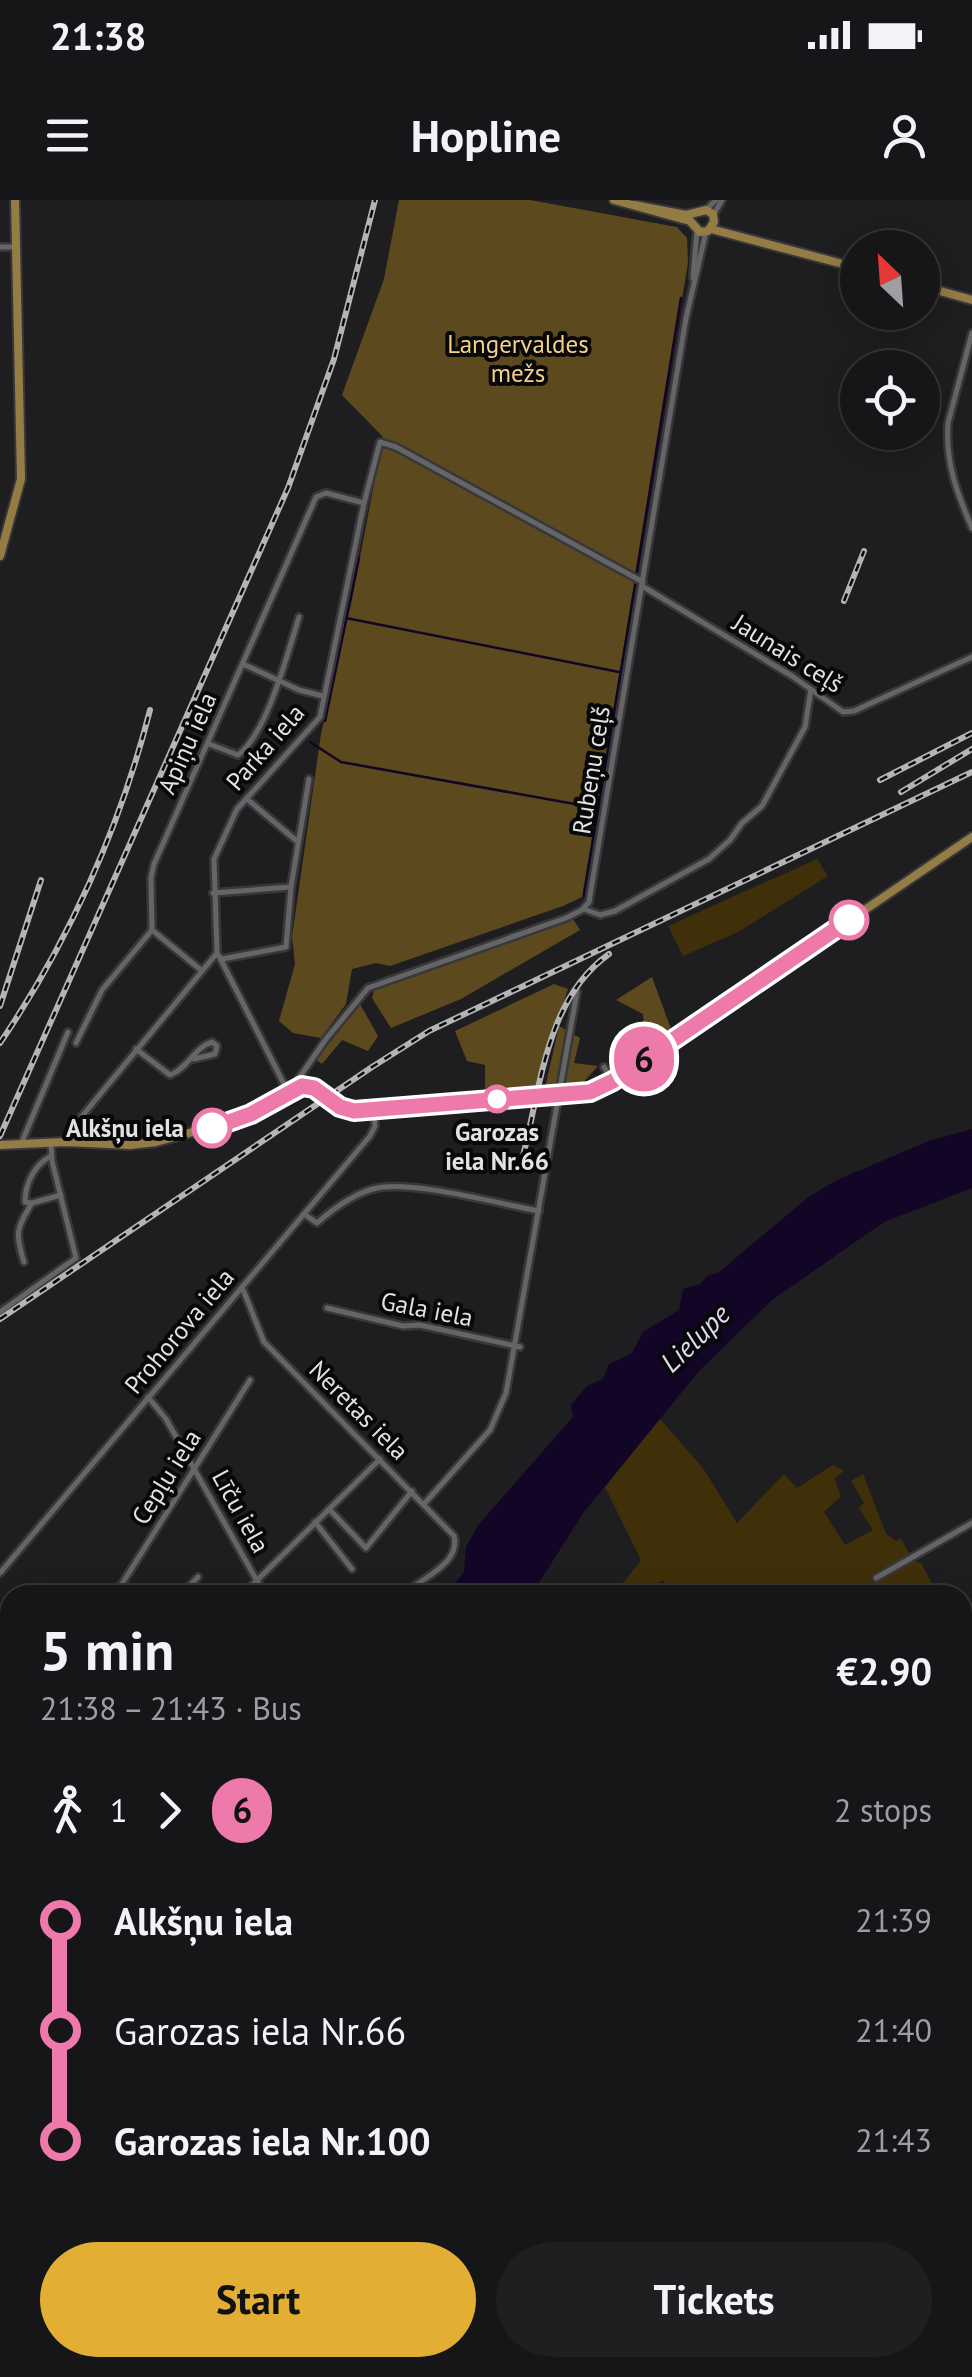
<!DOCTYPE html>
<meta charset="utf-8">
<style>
:root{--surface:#161618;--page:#1f1f21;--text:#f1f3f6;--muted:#9e9fa2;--line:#353537;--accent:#e2af34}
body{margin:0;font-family:"PT Sans",sans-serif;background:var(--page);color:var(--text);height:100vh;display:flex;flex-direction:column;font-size:38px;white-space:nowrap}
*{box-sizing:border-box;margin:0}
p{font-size:32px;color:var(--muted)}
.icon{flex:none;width:55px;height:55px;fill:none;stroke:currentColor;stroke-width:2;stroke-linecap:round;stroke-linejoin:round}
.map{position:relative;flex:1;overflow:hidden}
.sheet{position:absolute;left:0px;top:1385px;width:972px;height:792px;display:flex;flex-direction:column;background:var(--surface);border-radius:30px 30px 0 0;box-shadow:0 5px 25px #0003,0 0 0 2px var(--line)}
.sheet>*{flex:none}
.badge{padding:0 20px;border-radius:32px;font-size:35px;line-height:65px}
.needle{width:65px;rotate:335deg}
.tools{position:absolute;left:840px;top:30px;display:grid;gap:20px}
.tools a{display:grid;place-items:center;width:100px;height:100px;border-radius:50%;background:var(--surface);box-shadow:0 5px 25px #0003,0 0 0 2px var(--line);font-size:50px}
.map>.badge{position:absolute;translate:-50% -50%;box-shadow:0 0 0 5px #fff}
.legs{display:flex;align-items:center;gap:15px;height:110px;padding:0 40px;font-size:32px}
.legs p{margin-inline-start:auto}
.overview{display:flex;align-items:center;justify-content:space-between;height:170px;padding:0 40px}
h1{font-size:55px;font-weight:800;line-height:75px}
.action{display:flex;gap:20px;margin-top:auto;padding:20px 40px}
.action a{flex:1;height:115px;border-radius:60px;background:var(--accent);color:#111;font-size:40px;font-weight:800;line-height:115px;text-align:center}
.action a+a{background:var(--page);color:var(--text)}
ul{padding:0 40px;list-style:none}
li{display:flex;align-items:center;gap:35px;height:110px;font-size:38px}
li i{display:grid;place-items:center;width:15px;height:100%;margin:0 12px;background:currentColor}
li i::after{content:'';width:25px;height:25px;margin:-12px;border:8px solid;border-radius:50%;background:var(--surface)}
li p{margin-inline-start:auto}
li:first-child i{background:linear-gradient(#0000 50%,currentColor 0)}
li:last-child i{background:linear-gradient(currentColor 50%,#0000 0)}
.status{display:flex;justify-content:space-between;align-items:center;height:70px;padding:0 50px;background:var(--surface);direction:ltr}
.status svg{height:28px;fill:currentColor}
header{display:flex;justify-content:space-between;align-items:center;height:130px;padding:0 40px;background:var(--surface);font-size:45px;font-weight:800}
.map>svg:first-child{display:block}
</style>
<div class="status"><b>21:38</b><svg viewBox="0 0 49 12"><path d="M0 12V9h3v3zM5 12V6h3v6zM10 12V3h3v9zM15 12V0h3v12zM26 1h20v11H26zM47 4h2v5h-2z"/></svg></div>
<header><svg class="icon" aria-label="menu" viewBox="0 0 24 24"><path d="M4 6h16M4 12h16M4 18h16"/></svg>Hopline<svg class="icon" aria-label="person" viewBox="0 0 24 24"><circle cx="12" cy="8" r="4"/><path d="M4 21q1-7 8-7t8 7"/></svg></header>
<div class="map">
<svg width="972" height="2177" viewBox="0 0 972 2177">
<rect width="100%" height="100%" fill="#1e1e20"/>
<g fill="#40300a">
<path d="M817 659 828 676 738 732 683 756 668 726Z"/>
<path d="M660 1219 703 1268 737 1323 784 1274 797 1288 833 1265 844 1271 834 1278 841 1296 824 1312 845 1345 873 1330 859 1308 864 1303 851 1281 863 1274 886 1334 896 1341 901 1338 913 1361 921 1363 938 1395H890L883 1383 861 1395H805L798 1383 789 1393 791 1395H669L664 1380 632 1395H614L641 1360 605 1287Z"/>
<path d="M969 1662 972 1664V1779L969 1790 963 1786 962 1663Z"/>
<path d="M10 1820V2095L0 2099V1822Z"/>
<path d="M972 1874V2008L963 2000V1902Z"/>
</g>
<g fill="#5d491e">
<path d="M399 0H530L677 27 687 38 688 63 582 697 563 706 390 766 376 763 352 769 346 804 321 838 293 833 279 821 295 764 292 737 321 534 352 399 383 237 342 195 384 79Z"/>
<path d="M573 719 580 730 461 799 391 828 372 798 374 790Z"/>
<path d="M652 777 671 829 646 845 643 814 616 800Z"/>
<path d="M554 784 568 789 536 887 485 891V865L467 861 455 831Z"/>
<path d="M360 804 378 836 368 851 342 840 322 864 316 860Z"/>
<path d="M559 826 580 838 574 863 598 866 579 887 545 888Z"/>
<path d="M972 2095V2177H620L661 2168H962L963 2097Z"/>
</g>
<path fill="#120526" d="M972 929V988L884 1022 772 1100 699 1171 584 1312 531 1395H447L464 1372 466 1347 479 1324 573 1217 571 1205 587 1186 603 1179 609 1164 632 1153 643 1132 679 1110 683 1089 700 1084 707 1076 718 1073 807 998 837 980 931 940Z"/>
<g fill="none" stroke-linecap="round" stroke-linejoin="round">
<g stroke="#120526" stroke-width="2.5">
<path d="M636 376 681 98"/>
<path d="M346 418 619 472"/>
<path d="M325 521 359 358"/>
<path d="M310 542 341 562 597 608"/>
<path d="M584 696 635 385"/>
</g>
<defs>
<g id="minor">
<path d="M706 10 716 0"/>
<path d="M714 14 722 0"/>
<path d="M0 47H16"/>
<path d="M693 78 697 30"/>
<path d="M972 133 948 223C945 262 957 293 972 328"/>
<path d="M642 386 792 476 843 512 854 511 972 457"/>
<path d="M243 464 299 490 323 496"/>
<path d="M209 544 238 555C267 534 288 452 299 417"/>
<path d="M247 599 298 642"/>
<path d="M213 693 291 687"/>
<path d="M584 709 600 715 615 711 709 659 730 640 742 623 762 606 805 527 811 489"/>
<path d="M152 730 201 770"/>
<path d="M219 756 288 892"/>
<path d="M222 759 286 747 291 687 309 579"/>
<path d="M76 843 102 790 152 730 151 678 154 664 316 297 326 293 364 303"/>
<path d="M136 849 170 875C188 868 195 847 212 842L217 846 215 854 194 859"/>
<path d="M604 867 613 881"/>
<path d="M297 888 299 878 326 839 368 788 566 718 582 710 589 702 686 118 706 32"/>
<path d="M66 942 73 927 217 753 214 659 237 609 320 517 364 303 380 242 396 247 643 382"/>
<path d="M21 944 68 832"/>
<path d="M31 1003 25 1002C25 984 34 965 51 956"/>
<path d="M304 1014 317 1023C334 1008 354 993 377 988 412 980 500 1004 539 1011"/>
<path d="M24 1062C15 1033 16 1029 32 1003L61 995"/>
<path d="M242 1087 264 1142 454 1336C461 1364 421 1378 403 1395"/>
<path d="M327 1108 403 1126 420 1125 520 1147"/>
<path d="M0 1112 76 1058 52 961 51 943"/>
<path d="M148 1197 166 1219 265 1395"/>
<path d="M424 1304 490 1230 506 1193 577 792"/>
<path d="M329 1309 366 1348 412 1291"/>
<path d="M315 1322 352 1369"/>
<path d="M0 1373 370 936 375 926 374 909"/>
<path d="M876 1378 972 1323"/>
<path d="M120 1386 132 1395"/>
<path d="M115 1395 250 1180"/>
<path d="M181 1395 198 1377"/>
<path d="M242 1395 380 1259"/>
<path d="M0 1418 10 1426"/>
<path d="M0 1545 10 1551"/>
<path d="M0 1577 10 1564"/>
<path d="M0 1673 10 1671"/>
<path d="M0 1697 5 1718 0 1726"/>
<path d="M145 2168 158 2177"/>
<path d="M217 2168 229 2177"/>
<path d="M291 2168 303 2177"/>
<path d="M369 2168 381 2177"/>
<path d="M440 2168 449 2177"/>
<path d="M483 2168 488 2177"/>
<path d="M186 2177 194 2168"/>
<path d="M542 2177 592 2168"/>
</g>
<g id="major">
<path d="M614 0 690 21 700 32 708 31 714 22 713 14 706 10 686 15 634 5"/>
<path d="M711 29 858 68"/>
<path d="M922 86 972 100"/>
<path d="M0 356 21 279 15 0"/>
<path d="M0 945 66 942 130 945 156 942 240 919 302 886 315 887 340 907 353 911 590 892 613 881 972 637"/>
<path d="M962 2013 972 2021"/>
</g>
<g id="highway">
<path d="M962 1859 972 1826"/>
<path d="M802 2177 808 2168"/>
</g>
</defs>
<use href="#minor" stroke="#38383a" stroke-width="10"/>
<use href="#major" stroke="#38383a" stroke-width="12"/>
<use href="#highway" stroke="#38383a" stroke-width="14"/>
<use href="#minor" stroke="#656568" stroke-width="5"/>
<use href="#major" stroke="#947c45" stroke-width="8"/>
<use href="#highway" stroke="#b48b2d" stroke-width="9"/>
<defs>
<g id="rail">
<path d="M844 401 864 351"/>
<path d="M880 580 972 533"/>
<path d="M901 592 972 549"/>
<path d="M0 806 41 680"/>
<path d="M0 843C68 743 120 628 150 510"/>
<path d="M0 936 288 288 334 159 375 0"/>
<path d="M523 956C541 886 546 799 609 754"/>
<path d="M0 1119 372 867 429 831 972 572"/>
</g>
</defs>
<use href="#rail" stroke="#b4b4b6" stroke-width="6"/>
<use href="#rail" stroke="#080809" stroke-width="2.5" stroke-dasharray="8" stroke-linecap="butt"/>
</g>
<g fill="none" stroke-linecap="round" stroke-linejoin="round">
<defs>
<path id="line-1" d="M212 928 251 914 302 886 314 888 340 907 354 911 590 892 613 881 849 720"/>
</defs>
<use href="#line-1" stroke="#fff" stroke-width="22"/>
<use href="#line-1" stroke="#ed7aaa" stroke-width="15"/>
</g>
<g fill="#fff" stroke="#ed7aaa" stroke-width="5">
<circle cx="849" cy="720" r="18"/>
<circle cx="497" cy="899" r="12"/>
<circle cx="212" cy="928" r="18"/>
</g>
<g text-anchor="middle" stroke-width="8" stroke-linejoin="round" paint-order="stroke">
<g font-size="25" fill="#f2d08b" stroke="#080809">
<text x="518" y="153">Langervaldes<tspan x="518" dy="29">mežs</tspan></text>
</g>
<g font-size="25" fill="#e2e2e4" stroke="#080809">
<text transform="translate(788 453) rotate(32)" y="9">Jaunais ceļš</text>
<text transform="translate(187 543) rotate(-66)" y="9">Apiņu iela</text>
<text transform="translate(265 547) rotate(-49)" y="9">Parka iela</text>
<text transform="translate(591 570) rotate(-81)" y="9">Rubeņu ceļš</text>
<text transform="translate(427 1109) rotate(11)" y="9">Gala iela</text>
<text transform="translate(179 1131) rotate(-50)" y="9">Prohorova iela</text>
<text transform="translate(359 1210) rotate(45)" y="9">Neretas iela</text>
<text transform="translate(166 1277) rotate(-58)" y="9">Cepļu iela</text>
<text transform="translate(241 1311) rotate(61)" y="9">Līču iela</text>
</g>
<g font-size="25" font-weight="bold" fill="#e2e2e4" stroke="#080809" text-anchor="end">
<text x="184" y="937">Alkšņu iela</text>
<text x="497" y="941" text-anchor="middle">Garozas<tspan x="497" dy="29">iela Nr.66</tspan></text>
</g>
<g font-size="28" font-style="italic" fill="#e0d9f5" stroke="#080809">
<text transform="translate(695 1138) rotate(-44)" y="10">Lielupe</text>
</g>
</g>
</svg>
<div class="tools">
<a><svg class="needle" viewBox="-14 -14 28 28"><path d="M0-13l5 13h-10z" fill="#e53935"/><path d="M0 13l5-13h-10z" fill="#9e9fa2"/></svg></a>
<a><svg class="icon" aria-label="locate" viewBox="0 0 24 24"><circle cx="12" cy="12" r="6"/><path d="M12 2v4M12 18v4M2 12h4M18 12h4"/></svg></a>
</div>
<b class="badge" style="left:644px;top:859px;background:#ed7aaa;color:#111">6</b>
<section class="sheet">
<div class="overview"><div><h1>5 min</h1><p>21:38 – 21:43 · Bus</p></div><b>€2.90</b></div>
<div class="legs"><svg class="icon" aria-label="walk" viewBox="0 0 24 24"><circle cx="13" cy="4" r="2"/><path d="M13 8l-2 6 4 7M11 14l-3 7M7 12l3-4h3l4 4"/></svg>1<svg class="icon" aria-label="forward" viewBox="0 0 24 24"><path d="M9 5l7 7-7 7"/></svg><b class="badge" style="background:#ed7aaa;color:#111">6</b><p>2 stops</p></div>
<ul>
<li><i style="color:#ed7aaa"></i><b>Alkšņu iela</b><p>21:39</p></li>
<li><i style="color:#ed7aaa"></i><span>Garozas iela Nr.66</span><p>21:40</p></li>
<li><i style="color:#ed7aaa"></i><b>Garozas iela Nr.100</b><p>21:43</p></li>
</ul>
<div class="action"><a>Start</a><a>Tickets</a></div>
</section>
</div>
